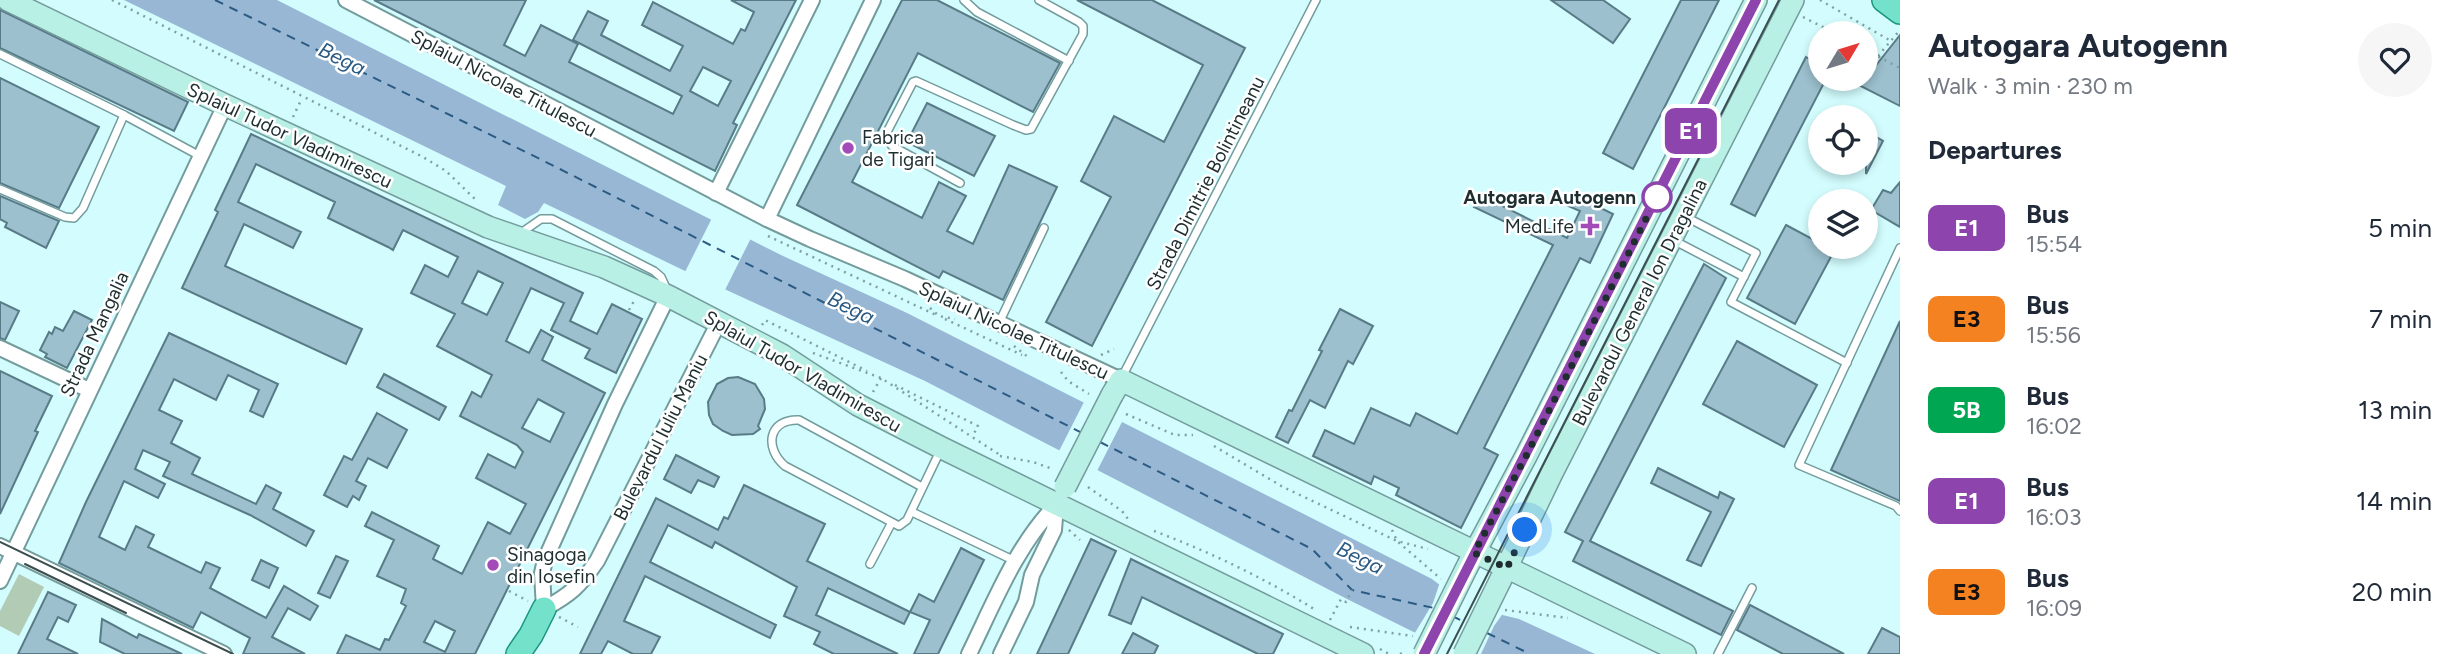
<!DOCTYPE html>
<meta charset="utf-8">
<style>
:root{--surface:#fff;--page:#f6f6f7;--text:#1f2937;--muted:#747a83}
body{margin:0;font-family:Figtree,sans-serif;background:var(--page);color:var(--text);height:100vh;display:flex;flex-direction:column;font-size:26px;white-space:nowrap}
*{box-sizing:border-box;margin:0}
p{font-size:23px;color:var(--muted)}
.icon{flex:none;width:38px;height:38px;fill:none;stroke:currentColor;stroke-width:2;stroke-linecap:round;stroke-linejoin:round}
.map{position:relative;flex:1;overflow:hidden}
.panel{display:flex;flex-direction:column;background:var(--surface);width:560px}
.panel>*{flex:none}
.badge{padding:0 14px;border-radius:10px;font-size:24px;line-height:46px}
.needle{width:46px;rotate:52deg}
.controls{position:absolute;left:1808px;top:21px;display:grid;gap:14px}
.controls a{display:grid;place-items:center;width:70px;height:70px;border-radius:50%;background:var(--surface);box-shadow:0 4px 10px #0003;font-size:35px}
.you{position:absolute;width:35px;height:35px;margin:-18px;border:5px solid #fff;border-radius:50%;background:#1a73e8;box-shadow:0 0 0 10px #1a73e833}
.map>.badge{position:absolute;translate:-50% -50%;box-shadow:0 0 0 4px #fff}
h2{padding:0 28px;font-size:26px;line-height:63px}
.round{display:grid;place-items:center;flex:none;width:74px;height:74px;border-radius:37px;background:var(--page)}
.summary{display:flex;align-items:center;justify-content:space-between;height:119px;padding:0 28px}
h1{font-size:33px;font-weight:700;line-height:52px}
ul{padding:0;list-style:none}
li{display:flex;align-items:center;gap:21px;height:91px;padding:0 28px}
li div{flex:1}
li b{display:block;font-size:26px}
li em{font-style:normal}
li .badge{min-width:77px;font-weight:700;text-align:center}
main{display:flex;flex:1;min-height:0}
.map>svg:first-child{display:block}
</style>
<main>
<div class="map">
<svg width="1900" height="654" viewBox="0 0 1900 654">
<rect width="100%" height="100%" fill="#d2fcfd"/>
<path fill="#b2cbb5" d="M19 574 44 587 19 636 0 626V611Z"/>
<path fill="#98b7d4" d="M124 0H277L783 256 907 313 1432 579 1450 593 1490 612 1519 619 1595 654H1458L1347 599 925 381 683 270 544 203 538 212 525 219 498 205 506 186Z"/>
<g fill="#d2fcfd">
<path d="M713 216 752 236 724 292 684 274Z"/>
<path d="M1085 400 1123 420 1096 473 1058 453Z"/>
<path d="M1440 582 1451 590 1491 608 1504 612 1494 626 1481 654H1450L1413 636 1433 603Z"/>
</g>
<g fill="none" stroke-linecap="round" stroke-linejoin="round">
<g stroke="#2b5b83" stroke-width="2" stroke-dasharray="9 7" stroke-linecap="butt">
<path d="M215 0 544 161 1082 433"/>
<path d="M1100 442 1312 549 1352 590 1434 608"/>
<path d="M1452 616 1469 624"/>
<path d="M1487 633 1530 654"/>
</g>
</g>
<g fill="#9cc0ce" stroke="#597b87" stroke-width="2" fill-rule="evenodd">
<path d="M374 0H526L504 45 525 56 541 25 578 44 569 62 673 114 682 96 573 40 588 11 608 21 601 35 670 71 683 46 642 25 653 2 733 44 741 29 745 31 754 12 731 0H796L733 123 737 125 715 171ZM703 67 731 81 718 106 690 91Z"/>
<path d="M902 0H937L1060 63 1033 112 918 53 852 182 922 218 939 182 966 196 947 231 973 244 1009 165 1057 187 1003 300 943 271 939 278 797 205Z"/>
<path d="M1077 0H1152L1245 48 1092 346 1046 322 1111 197 1081 181 1114 116 1164 142 1203 65Z"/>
<path d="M1551 0H1603L1630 19 1613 43Z"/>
<path d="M1681 0H1719L1633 169 1603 153Z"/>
<path d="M0 10 188 102 174 131 0 48Z"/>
<path d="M1900 35V106L1847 79H1866V59L1877 64Z"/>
<path d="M1806 57 1820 65V79H1826L1755 216 1731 204Z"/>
<path d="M0 78 99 127 59 208 0 183Z"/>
<path d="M927 103 995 136 974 176 907 142Z"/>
<path d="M1866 131 1883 141 1866 174Z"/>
<path d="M251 134 583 293 570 321 597 334 612 304 642 319 616 373 585 358 590 349 551 330 564 303 531 288 506 341 529 353 541 330 553 337 542 360 605 393 475 654H337L346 635 380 650 385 639 389 640 406 606 401 603 406 589 377 576 394 540 365 526 372 512 439 546 433 559 462 574 488 522 510 534 526 504 476 478 488 454 515 468 523 452 517 445 460 416 472 392 481 397 492 375 437 346 455 314 411 293 425 265 448 277 458 257 403 230 393 250 388 247 328 218 335 202 256 164 238 202 301 232 293 248 244 224 225 266 362 329 346 364 182 288 218 212 215 210ZM478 271 503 283 487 315 462 303ZM538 399 564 413 550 442 522 428ZM435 621 455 631 445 652 424 642Z"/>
<path d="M1900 182V227L1871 210 1883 190 1891 193Z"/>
<path d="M1572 194 1613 214 1590 263 1580 258 1484 448 1498 455 1461 528 1396 495 1399 488 1374 476 1371 484 1313 456 1325 430 1354 444 1371 408 1410 426 1416 413 1457 434 1553 245 1474 207 1480 195 1567 238 1580 211 1566 205Z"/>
<path d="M0 196 59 221 46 248 5 227 7 223 0 219Z"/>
<path d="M1786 225 1820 243V247H1826L1834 251 1795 324 1747 298Z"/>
<path d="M1704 264 1726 278 1590 541 1733 611 1721 635 1573 561 1583 541 1565 532Z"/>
<path d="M0 302 19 311 5 340 0 338Z"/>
<path d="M1340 309 1373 326 1353 364 1348 361 1325 408 1310 400 1288 443 1276 437 1289 410 1292 411 1322 351 1319 350Z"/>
<path d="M74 311 92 320 67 368 45 357 47 354 40 350 49 332 52 334 55 327 63 331Z"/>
<path d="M1900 321V501L1831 470Z"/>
<path d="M169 333 278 384 263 417 250 411 259 390 228 375 216 400 174 379 159 410 182 421 171 443 200 458 192 474 256 504 266 485 281 493 273 509 314 531 306 546 250 515 163 476 170 462 143 450 135 469 165 484 158 498 124 481 99 537 125 550 136 526 154 535 148 547 201 573 206 562 220 568 210 588 266 618 284 586 318 606 310 620 288 608 272 637 305 654H243L250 638 201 612 193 628 59 563 86 502Z"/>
<path d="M1737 341 1817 385 1784 447 1703 404Z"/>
<path d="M0 371 52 396 35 431 38 432 0 514Z"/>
<path d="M384 374 446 407 439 420 377 387Z"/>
<path d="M738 377 755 384 764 399 765 409 758 426 760 429 753 434 732 435 723 431 713 424 709 415 708 402 717 384 728 378Z"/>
<path d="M377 413 407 430 387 468 368 458 356 481 366 486 359 500 353 496 347 507 324 495 344 456 352 460Z"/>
<path d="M676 455 719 477 714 487 698 480 691 493 664 479Z"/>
<path d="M1658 468 1718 498 1720 492 1734 499 1701 566 1687 560 1711 512 1651 483Z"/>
<path d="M744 485 825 524 807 561 910 612 904 624 828 588 816 615 898 654H834L814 644 820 632 784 616 797 587 715 542 712 548 668 525 650 562 776 625 770 638 645 576 624 621 660 637 651 654H633L608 641 601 654H580L656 498 718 530 724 517 728 519Z"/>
<path d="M1091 539 1116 551 1068 654H1037Z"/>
<path d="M961 548 984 560 938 654H914L930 620 910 612 919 594 934 602Z"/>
<path d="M336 556 348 561 330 598 318 593Z"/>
<path d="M1131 559 1283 634 1273 654H1258L1142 597 1131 624 1109 615Z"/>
<path d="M261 560 278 568 269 588 252 580Z"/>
<path d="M48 592 76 605 68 622 58 617 47 639 78 654H18Z"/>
<path d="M1750 605 1844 654H1783L1737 630Z"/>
<path d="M102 619 137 638 139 634 182 654H125L100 642Z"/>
<path d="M1882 628 1900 637V654H1868Z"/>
<path d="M1133 633 1158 646 1154 654H1122Z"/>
</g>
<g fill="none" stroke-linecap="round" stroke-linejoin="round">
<defs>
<g id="lane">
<path d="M964 0 977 12 1069 61"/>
<path d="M0 54 124 115 200 156"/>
<path d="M960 183 892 146 886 134 913 82 916 81 1013 125 1026 130 1031 129 1083 34V26L1079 22 1039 0"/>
<path d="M0 189 65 217 74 218 83 208 124 115"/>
<path d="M1686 217 1756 253 1731 302 1847 363"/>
<path d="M518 235 541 219H552L654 271 661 277 667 290"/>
<path d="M1673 240 1744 277"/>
<path d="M1900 248 1799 465 1896 506 1900 511"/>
<path d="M999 323 1044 228"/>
<path d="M1121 379 1316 0"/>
<path d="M922 487 799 420C768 419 764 448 785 466L899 526 907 520 941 449"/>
<path d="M912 512 1015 561"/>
<path d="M870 564 891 524"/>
<path d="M1718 654 1752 588"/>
</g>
<g id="street">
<path d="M346 0 767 219 810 239 905 279 1121 380"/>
<path d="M716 193 812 0"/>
<path d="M767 219 873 0"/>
<path d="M668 296 615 404 545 560 542 573 544 609C571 594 579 587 597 561L719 322"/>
<path d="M0 348 89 390"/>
<path d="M0 546 224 654"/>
<path d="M0 581 225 105"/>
<path d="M969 654C994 603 1016 546 1056 505"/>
<path d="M1001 654 1026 602 1032 575 1054 530 1056 505"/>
</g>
<g id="secondary">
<path d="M8 0 225 105 488 227 604 267 668 296 782 355 858 405 942 448 1363 654"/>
<path d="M1112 395 1121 380 1685 654"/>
<path d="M1468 565 1526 456 1756 0"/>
<path d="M1500 581 1552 473 1793 0"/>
</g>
<g id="primary">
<path d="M1884 0 1900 12"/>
<path d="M518 654 531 635 544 609"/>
</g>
</defs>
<use href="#lane" stroke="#749c9d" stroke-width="10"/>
<use href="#street" stroke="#749c9d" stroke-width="18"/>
<use href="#secondary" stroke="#749c9d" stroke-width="24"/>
<use href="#primary" stroke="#19957e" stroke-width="26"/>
<g stroke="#81a0a1" stroke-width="2.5" stroke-dasharray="2 5" stroke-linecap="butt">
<path d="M112 0 423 157 446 171 478 202"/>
<path d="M1820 0 1891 41"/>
<path d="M1803 17 1835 33"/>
<path d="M1866 50 1900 68"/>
<path d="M1878 56 1900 30"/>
<path d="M293 117 302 98"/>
<path d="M768 236 936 315"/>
<path d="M930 308 939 316 955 319"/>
<path d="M629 310 634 301"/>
<path d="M945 319 1022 355"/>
<path d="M762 325 765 320 867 371"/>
<path d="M1014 346 1028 357"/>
<path d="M813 353 881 378 1000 455"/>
<path d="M1101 355 1114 349"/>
<path d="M1061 372 1068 381 1089 394"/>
<path d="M895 385 978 426 972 437"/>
<path d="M873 392 881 378"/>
<path d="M1126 414 1175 435H1193"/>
<path d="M1214 446 1283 487 1397 541 1428 549"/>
<path d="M1000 456 1033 462 1050 468"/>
<path d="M1088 487 1122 511 1128 519"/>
<path d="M1069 530 1080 540"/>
<path d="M1392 530 1397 541 1441 579"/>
<path d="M1154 531C1210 552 1264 578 1314 609"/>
<path d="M509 591 528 601"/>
<path d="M1505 610 1568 618"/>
<path d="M559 617 578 627"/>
<path d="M1330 620 1341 599 1346 602 1352 590"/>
<path d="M1350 627 1413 636"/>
<path d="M1380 649 1389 654"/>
<path d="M1400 654 1402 653"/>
</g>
<use href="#lane" stroke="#fff" stroke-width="7"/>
<use href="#street" stroke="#fff" stroke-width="14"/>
<use href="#secondary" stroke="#b9f0e5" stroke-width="21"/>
<use href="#primary" stroke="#74e1cb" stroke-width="23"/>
<g stroke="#3b4f50" stroke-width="2">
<path d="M0 542 233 654"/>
<path d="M25 564 126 613"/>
<path d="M1447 654 1779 0"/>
</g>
<defs>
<g id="secondary-bridge">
<path d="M1065 487 1112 395"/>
<path d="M1424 654 1467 567"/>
<path d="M1464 654 1500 581"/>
</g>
</defs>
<use href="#secondary-bridge" stroke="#749c9d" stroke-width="24" stroke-linecap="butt"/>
<use href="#secondary-bridge" stroke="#b9f0e5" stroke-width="21"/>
</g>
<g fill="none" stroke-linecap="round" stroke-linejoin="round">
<defs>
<path id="line" d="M1424 654 1756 0"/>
</defs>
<use href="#line" stroke="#fff" stroke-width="16"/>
<use href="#line" stroke="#8e44ad" stroke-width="10"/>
<path stroke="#1e2e2f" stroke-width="7" stroke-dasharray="0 12.6" d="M1525 530 1507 568 1474 553 1526 456 1657 197"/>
</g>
<g fill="#a34bb8" stroke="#fff" stroke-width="2.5">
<circle cx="848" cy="148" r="7"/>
<path d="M1586.5 215.5h7v7h7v7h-7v7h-7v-7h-7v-7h7z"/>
<circle cx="493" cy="565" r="7"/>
</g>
<circle fill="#fff" stroke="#8e44ad" stroke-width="3.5" cx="1657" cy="197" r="14"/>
<g text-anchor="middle" stroke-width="5" stroke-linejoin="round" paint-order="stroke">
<g font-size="19" fill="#1e2e2f" stroke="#fff">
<text transform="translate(504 83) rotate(28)" y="7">Splaiul Nicolae Titulescu</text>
<text transform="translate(290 135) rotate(25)" y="7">Splaiul Tudor Vladimirescu</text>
<text transform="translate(1205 183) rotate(-63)" y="7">Strada Dimitrie Bolintineanu</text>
<text transform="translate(1639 302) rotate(-63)" y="7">Bulevardul General Ion Dragalina</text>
<text transform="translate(1014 330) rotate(25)" y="7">Splaiul Nicolae Titulescu</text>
<text transform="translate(94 334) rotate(-65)" y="7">Strada Mangalia</text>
<text transform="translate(803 371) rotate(30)" y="7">Splaiul Tudor Vladimirescu</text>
<text transform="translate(660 437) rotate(-63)" y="7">Bulevardul Iuliu Maniu</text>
</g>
<g font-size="19" fill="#1e2e2f" stroke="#fff" text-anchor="start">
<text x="862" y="144">Fabrica<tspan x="862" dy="22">de Tigari</tspan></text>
<text x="1574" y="233" text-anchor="end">MedLife</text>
<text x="507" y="561">Sinagoga<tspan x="507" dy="22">din Iosefin</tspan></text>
</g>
<g font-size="19" font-weight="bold" fill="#1e2e2f" stroke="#fff" text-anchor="end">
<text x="1636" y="204">Autogara Autogenn</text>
</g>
<g font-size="21" font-style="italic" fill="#2b5b83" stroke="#fff">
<text transform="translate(342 59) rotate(26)" y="7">Bega</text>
<text transform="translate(851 308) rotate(26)" y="7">Bega</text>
<text transform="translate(1360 558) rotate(26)" y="7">Bega</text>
</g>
</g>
</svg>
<div class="controls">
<a><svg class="needle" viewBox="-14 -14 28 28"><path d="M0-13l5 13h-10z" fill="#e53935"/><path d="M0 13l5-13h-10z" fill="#747a83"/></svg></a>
<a><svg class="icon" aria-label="locate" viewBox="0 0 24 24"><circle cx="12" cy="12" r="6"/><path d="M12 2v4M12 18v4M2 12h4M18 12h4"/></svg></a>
<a><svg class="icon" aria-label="layers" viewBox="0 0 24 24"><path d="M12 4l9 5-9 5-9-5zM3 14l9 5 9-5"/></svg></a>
</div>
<div class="you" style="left:1525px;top:530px"></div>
<b class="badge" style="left:1691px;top:131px;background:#8e44ad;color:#fff">E1</b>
</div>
<section class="panel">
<div class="summary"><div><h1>Autogara Autogenn</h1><p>Walk · 3 min · 230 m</p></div><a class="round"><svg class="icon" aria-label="heart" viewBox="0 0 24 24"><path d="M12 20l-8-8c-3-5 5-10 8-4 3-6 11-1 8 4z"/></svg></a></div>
<h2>Departures</h2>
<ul>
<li><span class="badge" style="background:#8e44ad;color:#fff">E1</span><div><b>Bus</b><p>15:54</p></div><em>5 min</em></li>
<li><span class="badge" style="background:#f58220;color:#111">E3</span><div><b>Bus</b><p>15:56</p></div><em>7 min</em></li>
<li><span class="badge" style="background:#00a651;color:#fff">5B</span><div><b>Bus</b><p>16:02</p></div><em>13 min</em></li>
<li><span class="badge" style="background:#8e44ad;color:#fff">E1</span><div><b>Bus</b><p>16:03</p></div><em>14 min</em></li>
<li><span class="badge" style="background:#f58220;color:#111">E3</span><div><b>Bus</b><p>16:09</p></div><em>20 min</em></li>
</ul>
</section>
</main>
